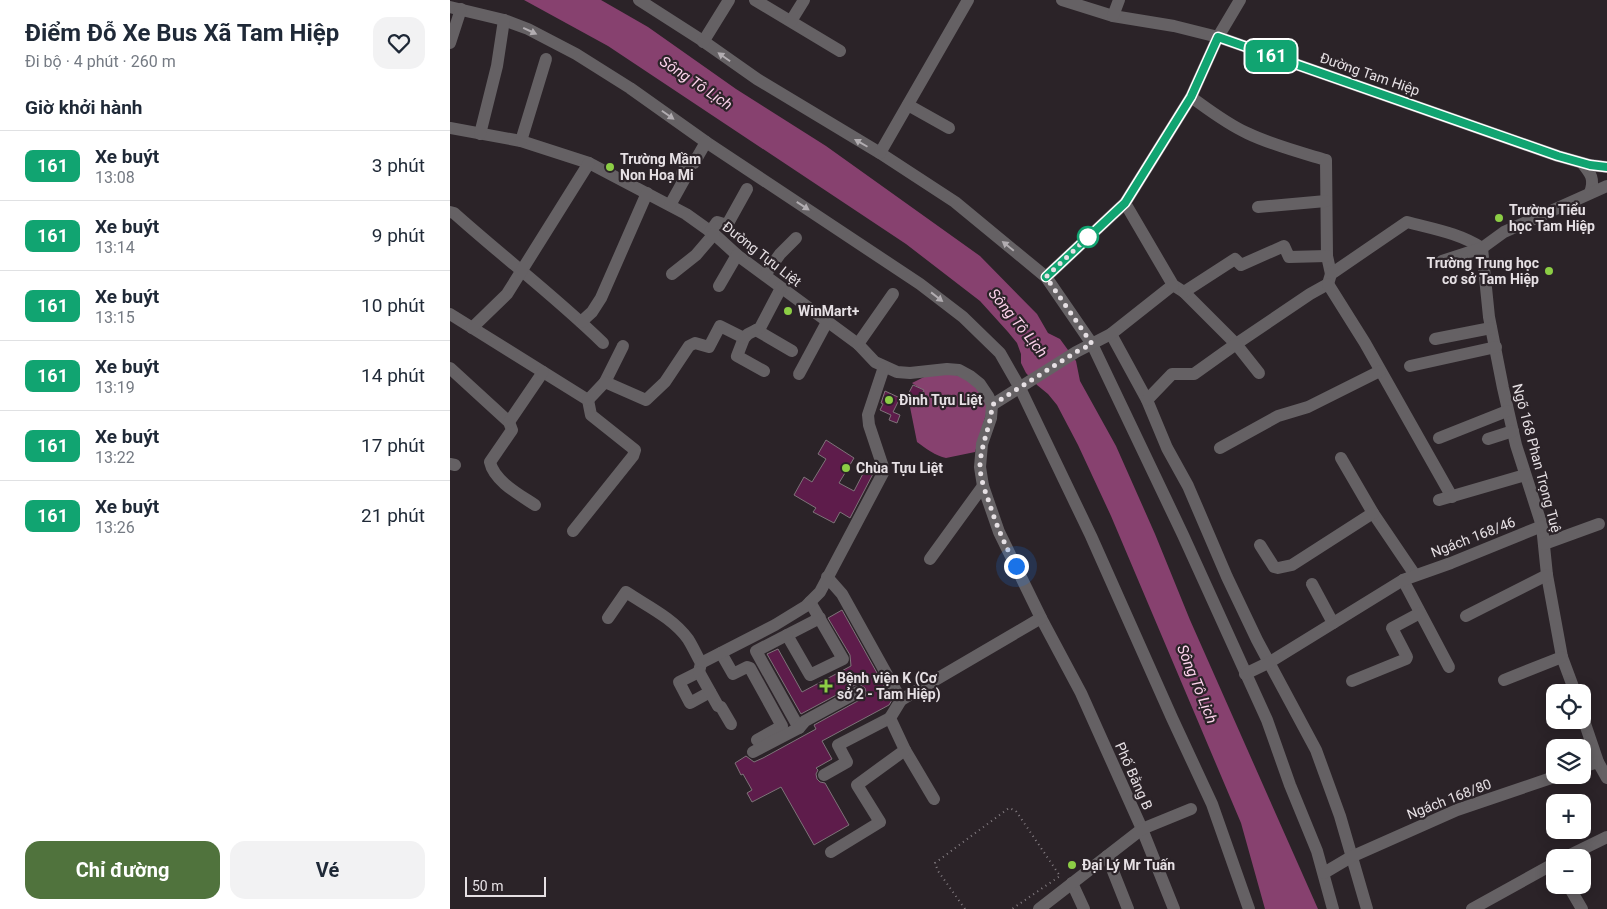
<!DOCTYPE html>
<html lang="vi">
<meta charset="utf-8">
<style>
:root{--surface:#fff;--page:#f2f2f3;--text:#1f2937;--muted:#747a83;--line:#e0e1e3;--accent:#50733d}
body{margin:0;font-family:Roboto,sans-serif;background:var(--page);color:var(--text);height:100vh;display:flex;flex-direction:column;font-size:19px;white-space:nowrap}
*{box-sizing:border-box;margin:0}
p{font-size:16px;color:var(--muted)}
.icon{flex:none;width:28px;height:28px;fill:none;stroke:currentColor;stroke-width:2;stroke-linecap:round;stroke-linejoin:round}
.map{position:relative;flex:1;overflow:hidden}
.details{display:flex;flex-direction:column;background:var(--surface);width:450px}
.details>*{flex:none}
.badge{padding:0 10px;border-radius:8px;font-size:18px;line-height:32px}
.controls{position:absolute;left:1096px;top:684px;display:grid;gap:10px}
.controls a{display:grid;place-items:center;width:45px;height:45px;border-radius:10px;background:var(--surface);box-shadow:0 2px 12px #0003;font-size:25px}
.scale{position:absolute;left:15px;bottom:12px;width:81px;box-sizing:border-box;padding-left:5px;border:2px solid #e6e0e4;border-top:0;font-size:14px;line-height:18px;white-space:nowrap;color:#e6e0e4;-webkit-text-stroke:4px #2b2328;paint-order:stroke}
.you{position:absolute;width:25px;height:25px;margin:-12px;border:4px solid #fff;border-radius:50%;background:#1a73e8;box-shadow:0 0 0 8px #1a73e833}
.map>.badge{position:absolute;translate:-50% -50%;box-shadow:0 0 0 2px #fff}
h2{padding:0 25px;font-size:19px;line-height:45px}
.round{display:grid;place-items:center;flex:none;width:52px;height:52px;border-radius:15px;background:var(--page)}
.overview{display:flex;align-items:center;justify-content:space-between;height:85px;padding:0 25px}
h1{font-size:24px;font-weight:700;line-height:38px}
.primary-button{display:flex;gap:10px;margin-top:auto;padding:10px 25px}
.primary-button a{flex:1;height:58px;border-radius:15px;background:var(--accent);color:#fff;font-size:20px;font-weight:700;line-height:58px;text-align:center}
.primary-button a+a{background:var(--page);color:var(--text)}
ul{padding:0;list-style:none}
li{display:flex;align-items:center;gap:15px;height:70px;padding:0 25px;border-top:1px solid var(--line)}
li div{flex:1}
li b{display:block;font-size:19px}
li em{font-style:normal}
li .badge{min-width:55px;font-weight:700;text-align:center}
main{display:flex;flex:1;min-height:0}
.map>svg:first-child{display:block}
</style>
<main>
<section class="details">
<div class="overview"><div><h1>Điểm Đỗ Xe Bus Xã Tam Hiệp</h1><p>Đi bộ · 4 phút · 260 m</p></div><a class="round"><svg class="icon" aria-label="heart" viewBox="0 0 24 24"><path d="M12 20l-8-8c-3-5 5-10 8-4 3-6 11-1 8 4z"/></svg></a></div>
<h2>Giờ khởi hành</h2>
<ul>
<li><span class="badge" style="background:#11a471;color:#fff">161</span><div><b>Xe buýt</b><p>13:08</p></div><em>3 phút</em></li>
<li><span class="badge" style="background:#11a471;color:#fff">161</span><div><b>Xe buýt</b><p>13:14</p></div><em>9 phút</em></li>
<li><span class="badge" style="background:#11a471;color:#fff">161</span><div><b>Xe buýt</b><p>13:15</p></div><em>10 phút</em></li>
<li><span class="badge" style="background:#11a471;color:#fff">161</span><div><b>Xe buýt</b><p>13:19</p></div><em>14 phút</em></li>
<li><span class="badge" style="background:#11a471;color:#fff">161</span><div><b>Xe buýt</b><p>13:22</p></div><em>17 phút</em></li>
<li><span class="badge" style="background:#11a471;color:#fff">161</span><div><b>Xe buýt</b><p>13:26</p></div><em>21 phút</em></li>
</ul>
<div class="primary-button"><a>Chỉ đường</a><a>Vé</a></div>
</section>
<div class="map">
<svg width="1157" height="909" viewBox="0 0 1157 909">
<rect width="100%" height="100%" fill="#2b2328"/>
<g fill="#87416f">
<path d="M74 0H151L198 27 286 89 376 146 530 256 587 314 598 333 610 339 626 361 630 381 666 446 705 534 740 620 868 909H815L791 823 661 516 628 445 607 405 598 394 587 385 576 373 571 363V354L567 343 558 332 530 301 456 244 158 46Z"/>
<path d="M490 373 520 377 538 407 525 452 496 458C486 456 475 448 467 442L459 402 472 390 462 383 476 376Z"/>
</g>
<g fill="#5e1c4b" stroke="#7e7379">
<path d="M463 385 474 390 466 405 455 400Z"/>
<path d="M435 391 450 398 443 412 450 415 447 423 439 420 441 415 430 410 433 404 431 403Z"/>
<path d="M376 440 404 458 389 483 404 491 417 466 425 470 400 518 390 512 384 523 363 512 366 508 344 495 354 477 362 482 376 459 368 454Z"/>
<path d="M392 610 442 700 439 705 372 741 382 759 366 768 368 770 366 774 367 779 370 782 375 783 399 825 364 845 331 787 302 802 297 793 302 790 293 774 291 775 285 763 296 756 304 762 313 758 366 729 364 725 415 697 416 692 415 688 409 684 405 685 351 714 317 654 328 649 352 692 401 666 400 655 378 618Z"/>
</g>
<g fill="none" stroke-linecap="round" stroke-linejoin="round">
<path stroke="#867f84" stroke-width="2" stroke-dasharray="1 4" stroke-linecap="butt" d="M515 909 488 871 485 863 559 808 566 811 610 876 562 909"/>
<g stroke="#656164" stroke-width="12">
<path d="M189 0 253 41 307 79 430 153 505 202 596 277 642 344 733 535 817 720 840 785 867 851 883 909"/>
<path d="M305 0 390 51"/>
<path d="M612 0 663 16 724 26 768 37 1108 156 1140 165 1157 167"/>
<path d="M0 7 54 20 78 29 126 54 180 88 256 142 470 284 513 317 550 353 570 388 641 536 722 718 762 804 799 909"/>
<path d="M663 16 669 0"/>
<path d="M341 21 354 0"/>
<path d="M253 42 279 0"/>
<path d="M0 43 11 9"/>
<path d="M741 97C759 110 777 124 797 133 822 145 849 152 876 160L877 256 881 274"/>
<path d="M458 105 499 128"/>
<path d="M0 128 71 141 139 163 236 214 264 234 287 255 408 344 425 362 447 372 460 373 497 369 509 370 520 376 530 384 538 396 542 405 541 418 532 444 530 467 533 486 549 532 591 618 631 693 692 829 724 909"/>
<path d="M30 134 47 66 54 20"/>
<path d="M71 141 96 59"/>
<path d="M430 153 518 0"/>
<path d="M1132 163C1141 174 1145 179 1140 193"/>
<path d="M675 203 723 285 734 292 786 344 860 294 878 284 881 274 957 222C983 229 1009 233 1032 248"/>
<path d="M220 205 235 178 232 173 239 161 244 163 256 142"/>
<path d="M808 207 876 201"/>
<path d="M0 212 4 213C53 257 106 297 153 343"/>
<path d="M260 232 267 222 277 225 297 189"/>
<path d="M1032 248 1039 317 1053 388 1066 445 1092 526 1097 575 1112 657 1125 692"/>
<path d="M992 261 1032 248 1054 232 1157 186"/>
<path d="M222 274 246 255 264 234"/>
<path d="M315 275 330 254 346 238"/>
<path d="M596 277 675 203 741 97 768 37 790 0"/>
<path d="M878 284 915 343 1002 497"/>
<path d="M269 286 287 255"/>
<path d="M734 292 785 259 791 265 834 246 839 257 877 256"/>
<path d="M0 314 138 400 141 415 185 450 183 456 123 531"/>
<path d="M131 322 142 312 151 298 197 193"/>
<path d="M22 328 57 294 139 163"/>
<path d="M306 330 342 351"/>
<path d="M661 334 697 400 717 448 738 486 777 577 807 640 866 750 890 816 917 909"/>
<path d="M294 338 287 356 314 371"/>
<path d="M985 339 1041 328"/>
<path d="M408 344 443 294"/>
<path d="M960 366 1046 347"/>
<path d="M0 368 59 422 62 430 40 462C44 481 70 495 85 505"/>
<path d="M349 374 377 322"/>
<path d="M155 382 173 346"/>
<path d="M138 400 155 382 196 400 215 382 239 346 245 343 259 347 270 326 294 338 298 334 310 328 331 288"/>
<path d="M697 400 722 374H744L786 344 809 373"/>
<path d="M542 405 626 352 661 334 723 285"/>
<path d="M59 422 93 372"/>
<path d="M989 438 1057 411"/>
<path d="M1038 439 1063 431"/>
<path d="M770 448 828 416 858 407 930 371"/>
<path d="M891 458 923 513 965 575"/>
<path d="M0 464 5 465"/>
<path d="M989 500 1075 475"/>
<path d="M1094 544 1149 524"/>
<path d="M810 545 824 567 828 568 842 565 923 513"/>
<path d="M480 559 533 486"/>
<path d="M377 577 392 594 451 700"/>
<path d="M953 580 999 667"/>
<path d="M862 584 883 623"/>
<path d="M360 602 393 659 360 675 337 635 370 618"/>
<path d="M1016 616 1097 575"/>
<path d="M158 618 176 592C197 606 223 618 238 639 243 647 247 656 251 663L249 672"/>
<path d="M337 635 306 651 349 728"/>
<path d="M271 653 283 674 297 667 300 668 332 726 307 740"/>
<path d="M251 663 325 625 356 606 370 592 433 473V467L419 425 418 415 434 367"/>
<path d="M249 672 229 682 240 703 260 692"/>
<path d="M249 672 268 706 271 707 281 724"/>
<path d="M795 674 820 662 953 580 1001 563 1092 526"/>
<path d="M1054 680 1112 657"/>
<path d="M902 681 956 659 957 657 942 628 970 613"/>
<path d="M1132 715 1148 762 1157 778"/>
<path d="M455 750 484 799"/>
<path d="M303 752 349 728 355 721 408 692"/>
<path d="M1132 767 1148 762"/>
<path d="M374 775 397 762 388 745 440 718"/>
<path d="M381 852 430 822 407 785 455 750 440 718 451 700 591 618"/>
<path d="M657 856 678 909"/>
<path d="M1114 858 1157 837"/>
<path d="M874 873 901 857 1007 810 1110 775"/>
<path d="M622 883 634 909"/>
<path d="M1118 885 1132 909"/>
<path d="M589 909 692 829 741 809"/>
<path d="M1022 909 1105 863"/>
</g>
</g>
<defs><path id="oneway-solid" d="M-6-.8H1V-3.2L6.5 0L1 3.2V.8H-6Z" transform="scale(1.25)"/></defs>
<g fill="#b2adb1">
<use href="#oneway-solid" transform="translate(80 31) rotate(25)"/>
<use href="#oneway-solid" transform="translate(274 57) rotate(-145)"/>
<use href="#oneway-solid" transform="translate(218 115) rotate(35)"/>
<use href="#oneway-solid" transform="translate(411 143) rotate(-150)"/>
<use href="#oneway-solid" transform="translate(353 206) rotate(33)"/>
<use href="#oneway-solid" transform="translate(558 246) rotate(-141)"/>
<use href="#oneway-solid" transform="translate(487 297) rotate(38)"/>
</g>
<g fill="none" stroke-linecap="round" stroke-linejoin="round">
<defs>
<path id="line" d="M596 277 675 203 741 97 768 37 1108 156 1140 165 1157 167"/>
</defs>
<use href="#line" stroke="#fff" stroke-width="11"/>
<use href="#line" stroke="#11a471" stroke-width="8"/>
<path stroke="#e6e0e4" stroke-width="5" stroke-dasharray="0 9" d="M566 566C555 545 546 525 539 502 535 491 530 478 530 465 531 444 541 426 542 405L626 352 642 344 596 277 638 237"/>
</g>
<g fill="#8cce45" stroke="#2b2328" stroke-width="2">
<circle cx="160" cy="167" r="5"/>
<circle cx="1049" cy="218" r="5"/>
<circle cx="1099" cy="271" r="5"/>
<circle cx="338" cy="311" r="5"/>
<circle cx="439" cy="400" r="5"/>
<circle cx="396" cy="468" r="5"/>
<path d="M373.5 678.5h5v5h5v5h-5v5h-5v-5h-5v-5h5z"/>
<circle cx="622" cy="865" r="5"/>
</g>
<circle fill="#fff" stroke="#11a471" stroke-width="2.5" cx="638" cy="237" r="10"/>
<g text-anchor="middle" stroke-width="4.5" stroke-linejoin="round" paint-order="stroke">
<g font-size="14" fill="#e6e0e4" stroke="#2b2328">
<text transform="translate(920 74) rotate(19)" y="5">Đường Tam Hiệp</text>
<text transform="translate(312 254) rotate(38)" y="5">Đường Tựu Liệt</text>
<text transform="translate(1087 458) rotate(75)" y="5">Ngõ 168 Phan Trọng Tuệ</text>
<text transform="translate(1023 537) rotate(-21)" y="5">Ngách 168/46</text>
<text transform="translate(684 776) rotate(66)" y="5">Phố Bằng B</text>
<text transform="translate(999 799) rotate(-21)" y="5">Ngách 168/80</text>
</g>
<g font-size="14" font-weight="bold" fill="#e6e0e4" stroke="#2b2328" text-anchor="start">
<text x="170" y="164">Trường Mầm<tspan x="170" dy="16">Non Hoạ Mi</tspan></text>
<text x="1059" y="215">Trường Tiểu<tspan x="1059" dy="16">học Tam Hiệp</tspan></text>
<text x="1089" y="268" text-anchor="end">Trường Trung học<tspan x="1089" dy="16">cơ sở Tam Hiệp</tspan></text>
<text x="348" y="316">WinMart+</text>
<text x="449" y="405">Đình Tựu Liệt</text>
<text x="406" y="473">Chùa Tựu Liệt</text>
<text x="387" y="683">Bệnh viện K (Cơ<tspan x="387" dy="16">sở 2 - Tam Hiệp)</tspan></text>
<text x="632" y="870">Đại Lý Mr Tuấn</text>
</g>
<g font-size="15" font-style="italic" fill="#fdd3ec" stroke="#2b2328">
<text transform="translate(246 83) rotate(34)" y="5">Sông Tô Lịch</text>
<text transform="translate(568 323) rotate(51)" y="5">Sông Tô Lịch</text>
<text transform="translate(747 684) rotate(68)" y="5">Sông Tô Lịch</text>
</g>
</g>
</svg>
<div class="controls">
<a><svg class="icon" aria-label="locate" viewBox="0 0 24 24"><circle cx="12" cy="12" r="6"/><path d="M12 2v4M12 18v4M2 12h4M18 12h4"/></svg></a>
<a><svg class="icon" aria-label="layers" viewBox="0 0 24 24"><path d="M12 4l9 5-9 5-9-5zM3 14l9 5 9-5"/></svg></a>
<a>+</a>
<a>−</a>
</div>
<div class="scale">50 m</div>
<div class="you" style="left:566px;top:566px"></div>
<b class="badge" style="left:821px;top:56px;background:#11a471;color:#fff">161</b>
</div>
</main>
